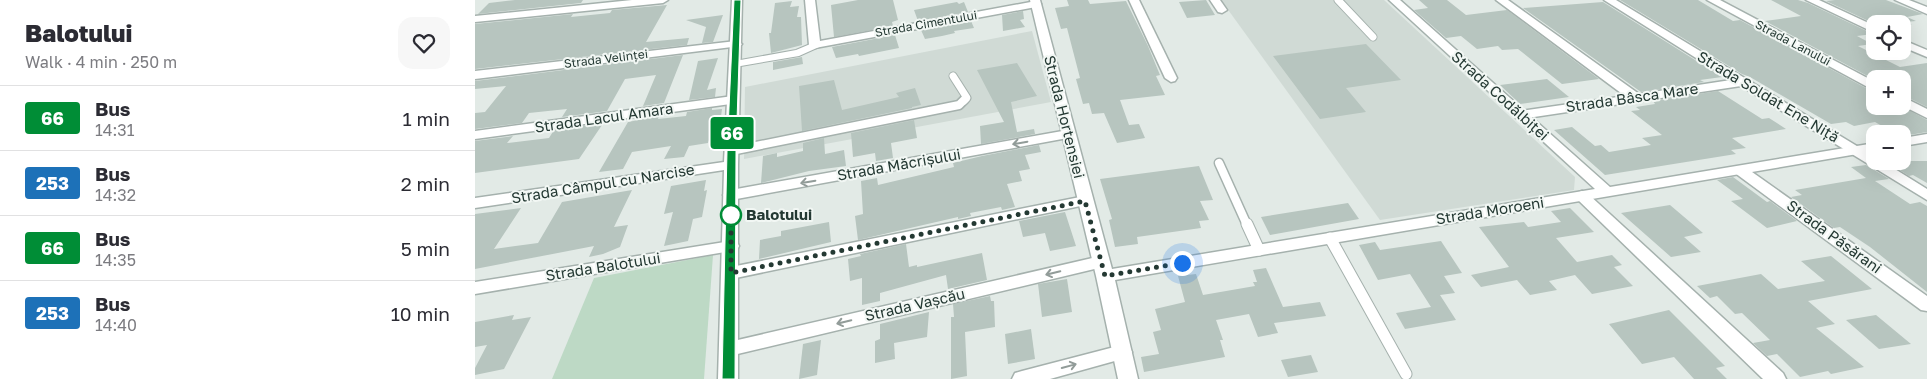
<!DOCTYPE html>
<meta charset="utf-8">
<style>
:root{--surface:#fff;--page:#f7f7f7;--text:#2b2b33;--muted:#7c7c81;--line:#e1e1e2}
body{margin:0;font-family:"Golos Text",sans-serif;background:var(--page);color:var(--text);height:100vh;display:flex;flex-direction:column;font-size:19px;white-space:nowrap}
*{box-sizing:border-box;margin:0}
p{font-size:16px;color:var(--muted)}
.icon{flex:none;width:28px;height:28px;fill:none;stroke:currentColor;stroke-width:2;stroke-linecap:round;stroke-linejoin:round}
.map{position:relative;flex:1;overflow:hidden}
.panel{display:flex;flex-direction:column;background:var(--surface);width:475px}
.panel>*{flex:none}
.badge{padding:0 10px;border-radius:4px;font-size:18px;line-height:32px}
.fabs{position:absolute;left:1391px;top:15px;display:grid;gap:10px}
.fabs a{display:grid;place-items:center;width:45px;height:45px;border-radius:10px;background:var(--surface);box-shadow:0 5px 20px #0002;font-size:25px}
.you{position:absolute;width:25px;height:25px;margin:-12px;border:4px solid #fff;border-radius:50%;background:#1a73e8;box-shadow:0 0 0 8px #1a73e833}
.map>.badge{position:absolute;translate:-50% -50%;box-shadow:0 0 0 2px #fff}
.round{display:grid;place-items:center;flex:none;width:52px;height:52px;border-radius:15px;background:var(--page)}
.headline{display:flex;align-items:center;justify-content:space-between;height:85px;padding:0 25px}
h1{font-size:24px;font-weight:800;line-height:38px}
ul{padding:0;list-style:none}
li{display:flex;align-items:center;gap:15px;height:65px;padding:0 25px;border-top:1px solid var(--line)}
li div{flex:1}
li b{display:block;font-size:19px}
li em{font-style:normal}
li .badge{min-width:55px;font-weight:700;text-align:center}
main{display:flex;flex:1;min-height:0}
.map>svg:first-child{display:block}
</style>
<main>
<section class="panel">
<div class="headline"><div><h1>Balotului</h1><p>Walk · 4 min · 250 m</p></div><a class="round"><svg class="icon" aria-label="heart" viewBox="0 0 24 24"><path d="M12 20l-8-8c-3-5 5-10 8-4 3-6 11-1 8 4z"/></svg></a></div>
<ul>
<li><span class="badge" style="background:#008d36;color:#fff">66</span><div><b>Bus</b><p>14:31</p></div><em>1 min</em></li>
<li><span class="badge" style="background:#1d71b8;color:#fff">253</span><div><b>Bus</b><p>14:32</p></div><em>2 min</em></li>
<li><span class="badge" style="background:#008d36;color:#fff">66</span><div><b>Bus</b><p>14:35</p></div><em>5 min</em></li>
<li><span class="badge" style="background:#1d71b8;color:#fff">253</span><div><b>Bus</b><p>14:40</p></div><em>10 min</em></li>
</ul>
</section>
<div class="map">
<svg width="1452" height="379" viewBox="0 0 1452 379">
<rect width="100%" height="100%" fill="#e2eae6"/>
<g fill="#d0dad5">
<path d="M746 0H909L1100 177 1099 190 905 220Z"/>
<path d="M557 31 576 102 269 159 270 87Z"/>
</g>
<path fill="#bdd9c5" d="M238 255 229 379H77L119 278Z"/>
<g fill="#b7c5bf">
<path d="M40 0H108L106 3 3 14 14 3Z"/>
<path d="M383 0H418L423 20 417 22 418 26 359 37 356 5Z"/>
<path d="M592 0H613L615 4 651 1 673 46 685 75 681 76 690 95 645 100 654 125 664 124 670 138 642 143 629 113 617 114 614 103 608 104 601 79 605 78 592 28 586 29 580 8 594 6Z"/>
<path d="M731 0 740 15 712 18 704 2Z"/>
<path d="M944 0H972L991 15 1032 10 1124 79 1087 84 1043 49 1027 50 1023 46 1002 49 986 36 971 38 939 10 953 8Z"/>
<path d="M1145 0H1223L1258 21 1265 20 1400 93V106H1426L1452 120V132L1428 136V134H1421L1400 122 1379 126 1371 122 1356 124 1275 77 1267 74Z"/>
<path d="M1296 0H1323L1333 3 1398 34 1382 36 1397 44 1383 46 1425 67 1452 63V107L1428 95V79L1400 80 1290 21 1326 16Z"/>
<path d="M1360 0H1411L1448 14 1432 17 1441 21 1431 22 1437 25 1400 24 1351 1Z"/>
<path d="M317 1 315 7 324 6 322 17H326L327 45 296 53 294 33H296L300 3Z"/>
<path d="M482 2 484 4 489 2 493 12 443 21 439 10Z"/>
<path d="M1128 2 1247 77 1225 80 1229 82 1166 92 1048 8Z"/>
<path d="M192 5 171 42 214 38 212 45 0 69V24L98 14 96 17 135 13 137 10Z"/>
<path d="M548 11 549 19 545 20 550 27 528 31 527 15Z"/>
<path d="M248 15 238 42 227 43 231 27 211 20Z"/>
<path d="M496 21 499 28 479 31 480 33 467 36 450 39 446 30Z"/>
<path d="M420 35 424 48 384 56 383 54 361 58 357 47Z"/>
<path d="M891 44 926 80 871 88 891 112 845 119 798 56Z"/>
<path d="M208 55 189 103 168 106 181 75 150 79 132 111 87 117 92 109 54 113 47 123 0 129V113L10 112 31 86 0 89V81Z"/>
<path d="M327 57 328 64 298 70V62Z"/>
<path d="M243 58 232 90 241 88 240 97 214 100 223 61Z"/>
<path d="M542 63 562 96 536 102 542 132 559 129 560 134 506 144 505 126 529 122 502 70Z"/>
<path d="M1072 79 1094 97 1045 104 1025 85Z"/>
<path d="M359 80 367 110 424 97 421 93 440 88 446 105 437 107V108L327 131 324 86Z"/>
<path d="M1243 91 1287 119 1294 118 1311 129 1257 138 1271 148 1256 150 1261 154 1130 175 1079 130 1097 127 1120 146 1126 145 1134 152 1176 145 1167 138 1187 135 1156 111 1165 110 1161 107 1180 104 1178 101Z"/>
<path d="M237 108V110L247 109 245 124 239 125 233 143 214 146 209 157 189 159 196 146 157 152 148 169 124 172 153 122 184 116 183 119 211 116 212 112Z"/>
<path d="M439 120 442 138 416 143 418 158 401 161 400 153 378 157 376 133Z"/>
<path d="M124 124 123 126 127 125 104 159 0 173V141L38 136 32 143 74 138 79 130Z"/>
<path d="M349 138 350 154 369 150 371 166 334 171 286 183 288 156 302 153V157L328 151V143Z"/>
<path d="M564 145 566 152 550 155 555 169 544 171 547 181 532 184 540 207 527 210 526 207 495 213 496 216 483 219V217L383 240 380 216 388 214 386 181 402 178 403 185 479 167 478 163 507 156Z"/>
<path d="M1411 161H1452V183L1438 175 1434 176Z"/>
<path d="M1391 165 1414 179 1400 181 1435 204 1445 202 1452 206V292L1395 247 1365 227 1359 228 1316 197 1327 195 1320 190 1391 178 1376 167Z"/>
<path d="M724 166 738 200 725 201 734 220 724 221 726 228 662 237 663 244 640 247 634 220 637 219 625 179Z"/>
<path d="M1258 177 1292 202 1295 201 1322 221 1292 228 1256 201 1268 199 1242 180Z"/>
<path d="M231 180 229 191 232 190 227 217 218 219 213 241 189 246 198 212 189 214 196 186Z"/>
<path d="M157 190 139 227 153 225 145 247 128 254 114 257 119 246 0 269V214L46 208 19 249 63 243 87 202Z"/>
<path d="M873 203 884 219 795 235 786 217Z"/>
<path d="M1195 205 1228 233 1209 237 1226 252 1196 257 1146 213Z"/>
<path d="M1095 208 1119 232 1081 238 1102 262 1137 255 1147 265 1139 267 1158 286 1117 294 1100 275 1074 281 1082 290 1055 295 1042 280 1006 287 996 275 1034 267 1004 227 1049 222 1053 227 1086 222 1076 211Z"/>
<path d="M590 212 601 246 575 251 570 233 548 237 544 221Z"/>
<path d="M354 222 356 242 284 259 285 240 306 236V231Z"/>
<path d="M966 241 987 273 969 276 980 293 965 295 981 320 930 329 921 313 956 307 935 274 903 280 884 245 900 242 905 250Z"/>
<path d="M431 244 434 267 442 265V267L507 253 512 280 473 289 471 275 405 293V301L387 305V278L375 281 373 259 386 256 385 254Z"/>
<path d="M1356 256 1397 289 1333 301 1360 324 1341 328 1389 367 1356 374 1353 371 1325 377 1302 354 1292 356 1278 343 1295 340 1267 313 1260 314 1242 296 1235 298 1222 286 1286 274 1303 289 1350 281 1326 261Z"/>
<path d="M791 268 808 307 845 302 851 316 799 323 803 333 783 337 774 314 741 320 748 340H745L750 357 669 372 666 357 684 354 678 332 686 330 680 309 710 302 703 276 721 274 728 295 780 286 778 282H782L778 270Z"/>
<path d="M592 279 597 312 567 317 563 284Z"/>
<path d="M515 296 516 301H519L520 327 490 332 492 376 476 379V317H479L478 304Z"/>
<path d="M1194 310 1250 366 1241 368 1252 379H1219L1199 357 1167 364 1134 324Z"/>
<path d="M454 312 452 337 419 343 420 359 400 363V341L405 339V324Z"/>
<path d="M39 315 37 320 56 317 29 369 0 375V368L12 345 0 347V322Z"/>
<path d="M1401 315 1436 344 1404 349 1371 320Z"/>
<path d="M556 329 560 359 533 364 530 334Z"/>
<path d="M346 340 342 375 324 379 328 344Z"/>
<path d="M836 355 843 372 813 377 806 360Z"/>
</g>
<g fill="none" stroke-linecap="round" stroke-linejoin="round">
<defs>
<g id="service-far2">
<path d="M863 0 898 37"/>
<path d="M478 76 492 98 489 101"/>
</g>
<g id="service-far1">
<path d="M256 151 484 105 490 99"/>
<path d="M744 163 772 225"/>
</g>
<g id="service">
<path d="M772 224 784 250"/>
<path d="M855 238 931 374"/>
</g>
<path id="pedestrian" d="M340 42 345 45 344 47 324 56 260 67 255 64 260 61 321 50Z"/>
<g id="minor">
<path d="M157 0H193L188 3 0 22V16Z"/>
<path d="M330 0H340L345 41 561 1 566 4 561 7 340 48 334 45Z"/>
<path d="M654 0H664L702 78 700 81 696 82 690 78Z"/>
<path d="M735 0H745L752 10 747 13 743 12Z"/>
<path d="M1021 0H1033L1164 94 1256 80 1129 0H1141L1400 157V161H1407L1452 189V200L1266 86 1046 119 1041 118 1039 115 1046 111 1150 96Z"/>
<path d="M1232 0H1245L1400 82V91Z"/>
<path d="M1331 0H1344L1400 26V33Z"/>
<path d="M1420 0H1434L1452 7V14Z"/>
<path d="M1428 40 1452 50V57L1428 47Z"/>
<path d="M261 41 267 44 265 46 0 79V71Z"/>
<path d="M258 96 264 100 263 103 0 139V131Z"/>
<path d="M1428 97 1452 109V118L1428 106Z"/>
<path d="M593 130 600 134 598 137 256 200 248 195 256 190Z"/>
<path d="M1265 166 1270 167 1452 296V311L1446 310 1260 173 1258 170Z"/>
<path d="M1107 191 1112 193 1308 373 1311 379H1288L1102 199 1099 196 1102 193Z"/>
<path d="M610 196 615 198 618 201 615 204 256 279 250 277 247 273 250 269 256 267Z"/>
<path d="M256 241 262 242 264 246 262 250 0 294V282Z"/>
<path d="M626 256 632 258 634 262 632 266 254 356 247 354 245 349 247 344 254 342Z"/>
<path d="M647 345 654 347 657 352 654 357 575 379H537L540 373 547 371Z"/>
</g>
<g id="tertiary">
<path d="M257 0H267L263 165V379H243L249 170 0 208V198L249 162Z"/>
<path d="M555 0H565L637 269 1120 189 914 0H925L1135 187 1400 143V151L640 280 663 379H643L621 276Z"/>
<path d="M1452 134V142L1428 146V138Z"/>
</g>
</defs>
<use href="#service-far2" stroke="#a5b1ad" stroke-width="9"/>
<use href="#service-far1" stroke="#a5b1ad" stroke-width="11"/>
<use href="#service" stroke="#a5b1ad" stroke-width="13"/>
<use href="#pedestrian" stroke="#a5b1ad" stroke-width="2"/>
<use href="#minor" stroke="#a5b1ad" stroke-width="3"/>
<use href="#tertiary" stroke="#a5b1ad" stroke-width="3"/>
<use href="#service-far2" stroke="#fff" stroke-width="7"/>
<use href="#service-far1" stroke="#fff" stroke-width="8"/>
<use href="#service" stroke="#fff" stroke-width="11"/>
<use href="#pedestrian" fill="#fff" fill-rule="evenodd"/>
<use href="#minor" fill="#fff" fill-rule="evenodd"/>
<use href="#tertiary" fill="#fff" fill-rule="evenodd"/>
</g>
<defs><path id="oneway-shaft" d="M-6 0H5M1.5-3L5.5 0L1.5 3" fill="none" stroke-width="1.6" stroke-linecap="round" stroke-linejoin="round" transform="scale(1.25)"/></defs>
<g stroke="#929c99">
<use href="#oneway-shaft" transform="translate(545 143) rotate(170)"/>
<use href="#oneway-shaft" transform="translate(333 182) rotate(170)"/>
<use href="#oneway-shaft" transform="translate(578 273) rotate(167)"/>
<use href="#oneway-shaft" transform="translate(369 322) rotate(167)"/>
<use href="#oneway-shaft" transform="translate(594 366) rotate(-15)"/>
</g>
<path fill="#008d36" stroke="#fff" d="M259 0H266L261 151 260 379H247L252 151Z"/>
<g fill="none" stroke-linecap="round" stroke-linejoin="round">
<path stroke="#243933" stroke-width="5" stroke-dasharray="0 9" d="M256 215V273L610 201 630 276 707 263"/>
</g>
<circle fill="#fff" stroke="#008d36" stroke-width="2.5" cx="256" cy="215" r="10"/>
<g text-anchor="middle" stroke-width="4" stroke-linejoin="round" paint-order="stroke">
<g font-size="12" fill="#243933" stroke="#f2f7f4">
<text transform="translate(451 24) rotate(-10)" y="4">Strada Cimentului</text>
<text transform="translate(1318 43) rotate(28)" y="4">Strada Lanului</text>
<text transform="translate(131 59) rotate(-7)" y="4">Strada Velinței</text>
</g>
<g font-size="15" fill="#243933" stroke="#f2f7f4">
<text transform="translate(1025 96) rotate(42)" y="5">Strada Codălbiței</text>
<text transform="translate(1293 97) rotate(31)" y="5">Strada Soldat Ene Niță</text>
<text transform="translate(1157 98) rotate(-8)" y="5">Strada Bâsca Mare</text>
<text transform="translate(589 117) rotate(76)" y="5">Strada Hortensiei</text>
<text transform="translate(129 118) rotate(-8)" y="5">Strada Lacul Amara</text>
<text transform="translate(424 165) rotate(-10)" y="5">Strada Măcrișului</text>
<text transform="translate(128 184) rotate(-9)" y="5">Strada Câmpul cu Narcise</text>
<text transform="translate(1015 211) rotate(-9)" y="5">Strada Moroeni</text>
<text transform="translate(1359 237) rotate(36)" y="5">Strada Păsărani</text>
<text transform="translate(128 267) rotate(-9)" y="5">Strada Balotului</text>
<text transform="translate(440 305) rotate(-13)" y="5">Strada Vașcău</text>
</g>
<g font-size="15" font-weight="bold" fill="#243933" stroke="#f2f7f4" text-anchor="start">
<text x="271" y="220">Balotului</text>
</g>
</g>
</svg>
<div class="fabs">
<a><svg class="icon" aria-label="locate" viewBox="0 0 24 24"><circle cx="12" cy="12" r="6"/><path d="M12 2v4M12 18v4M2 12h4M18 12h4"/></svg></a>
<a>+</a>
<a>−</a>
</div>
<div class="you" style="left:707px;top:263px"></div>
<b class="badge" style="left:257px;top:133px;background:#008d36;color:#fff">66</b>
</div>
</main>
